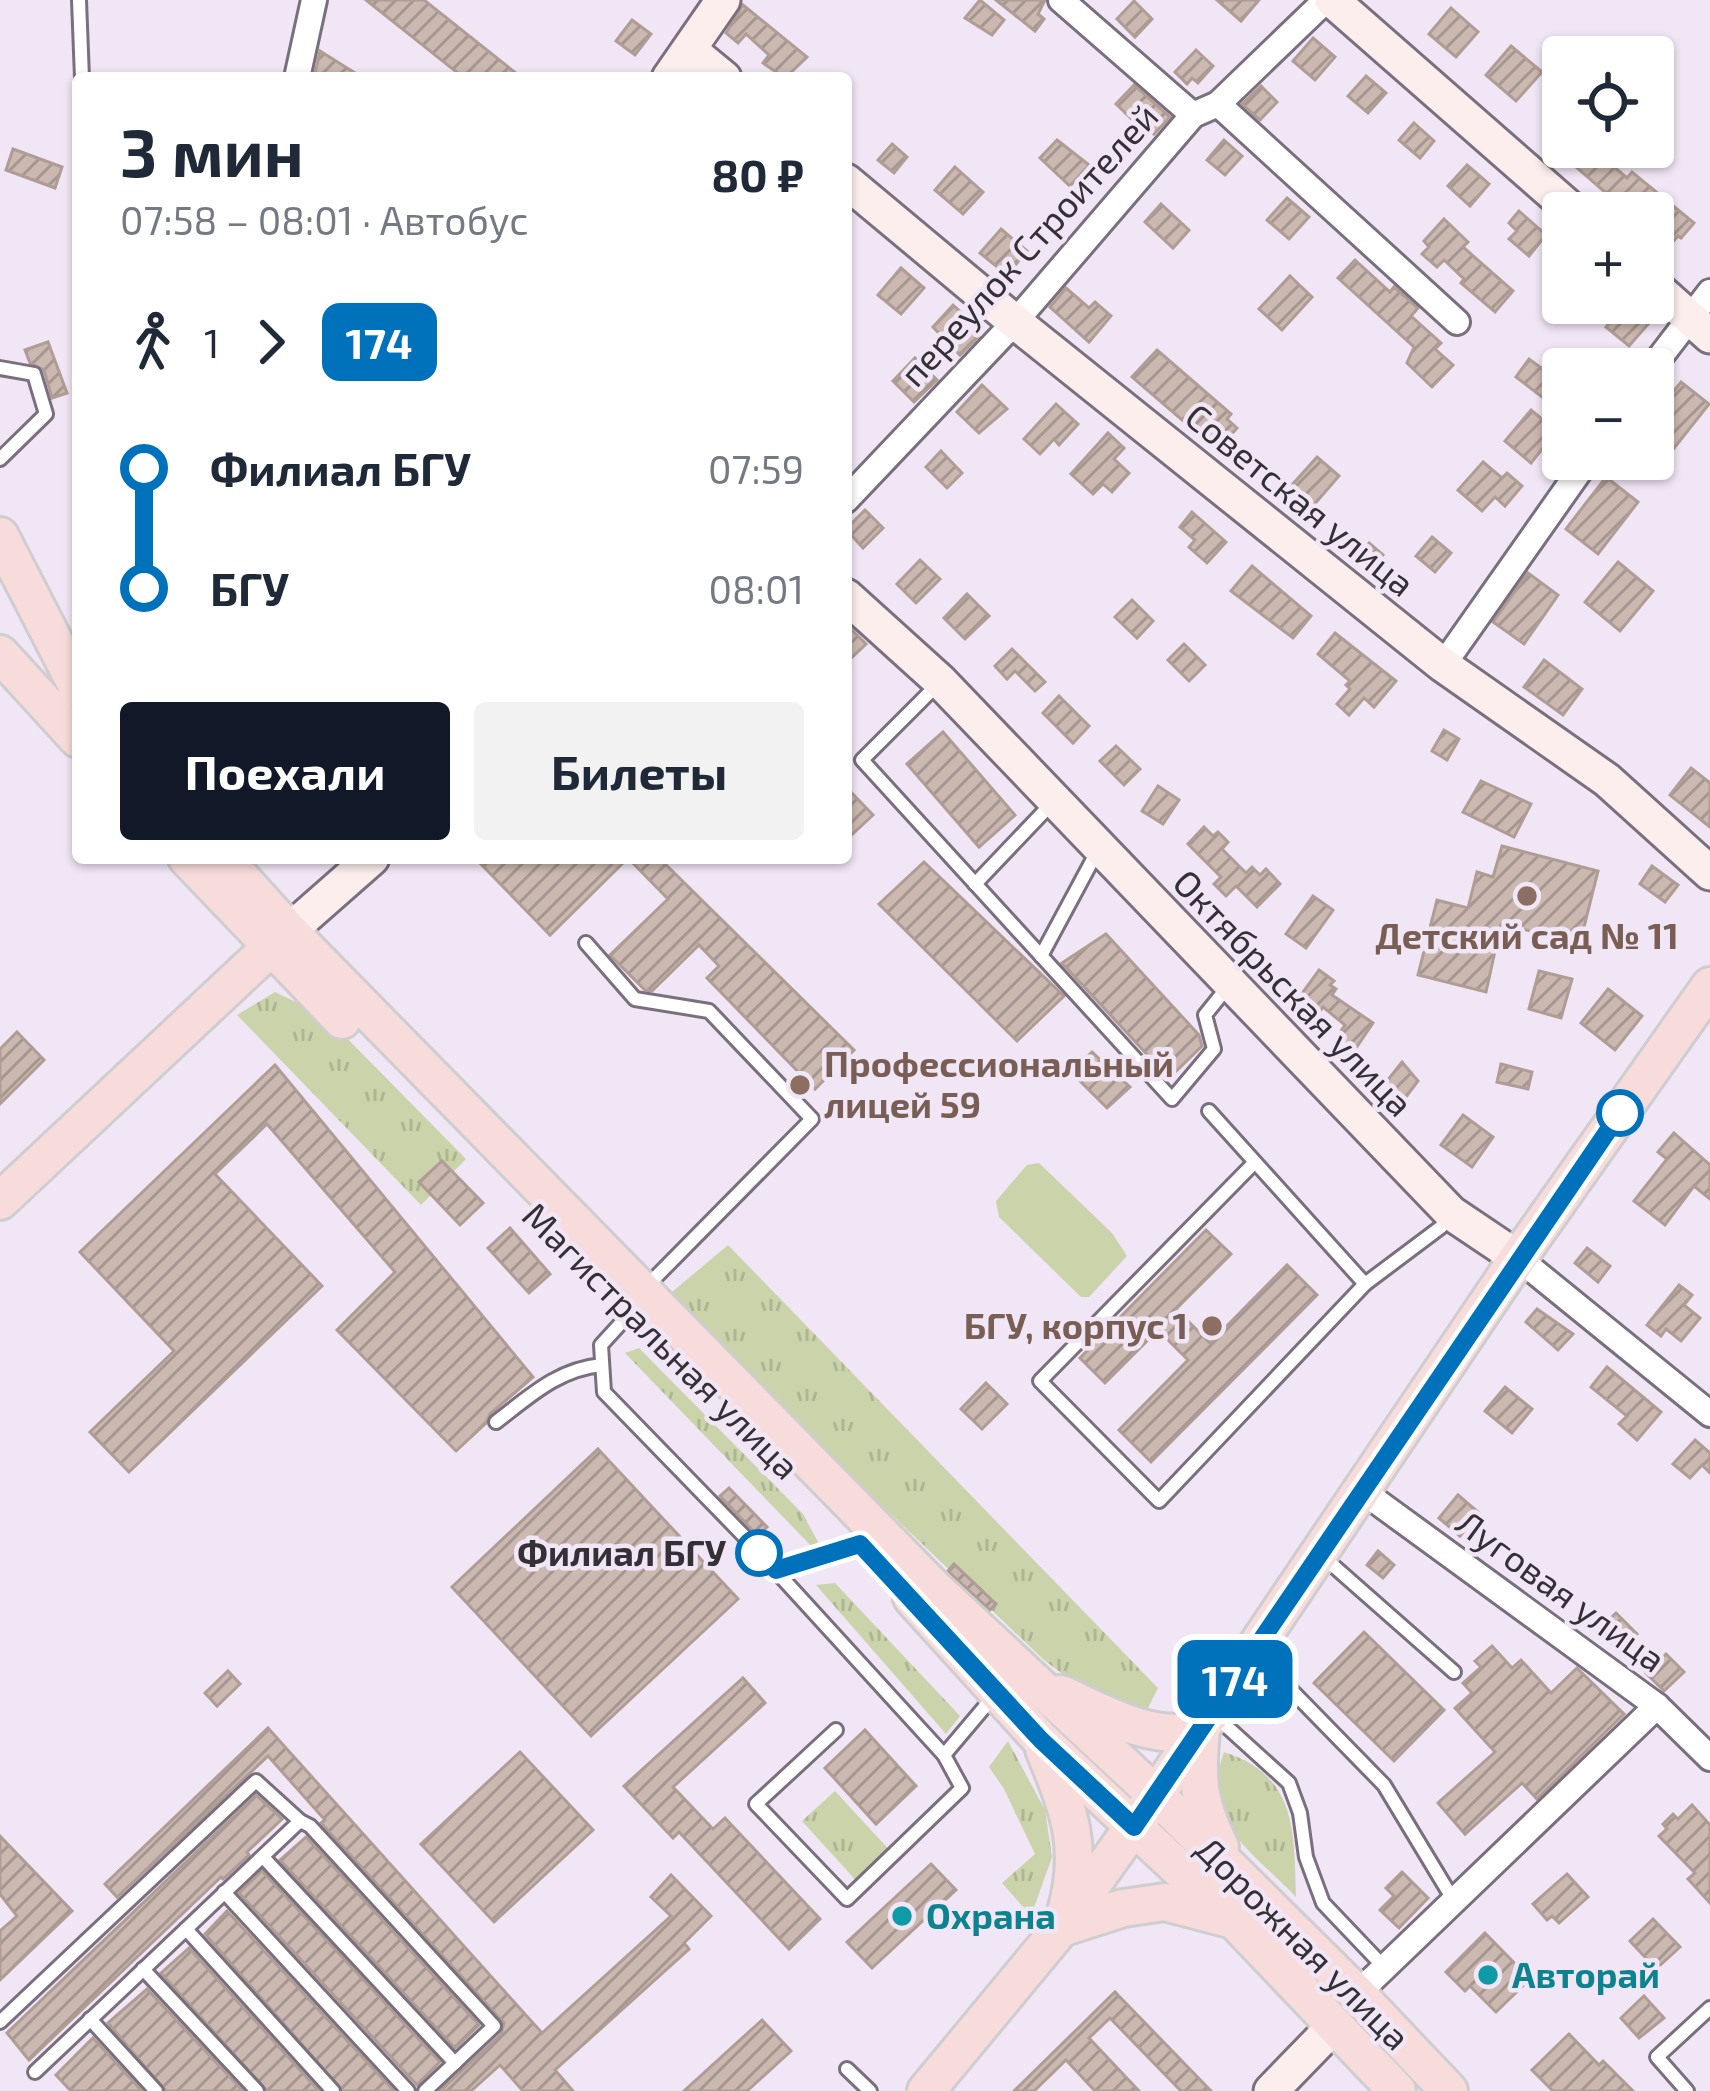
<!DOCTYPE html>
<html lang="ru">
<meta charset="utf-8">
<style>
:root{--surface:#fff;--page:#f2f2f3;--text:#1f2937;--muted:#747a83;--accent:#111827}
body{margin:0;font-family:"Exo 2",sans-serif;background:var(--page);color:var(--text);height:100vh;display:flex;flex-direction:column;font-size:45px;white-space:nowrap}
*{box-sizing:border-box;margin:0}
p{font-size:39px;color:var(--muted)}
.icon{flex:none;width:66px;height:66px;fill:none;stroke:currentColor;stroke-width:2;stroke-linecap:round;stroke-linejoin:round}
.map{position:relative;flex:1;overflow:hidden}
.panel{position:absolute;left:72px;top:72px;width:780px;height:792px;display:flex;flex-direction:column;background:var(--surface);border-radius:12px;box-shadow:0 3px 9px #0004}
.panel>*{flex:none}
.badge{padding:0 24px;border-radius:18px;font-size:42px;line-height:78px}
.buttons{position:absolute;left:1542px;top:36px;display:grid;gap:24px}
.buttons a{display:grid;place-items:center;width:132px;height:132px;border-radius:12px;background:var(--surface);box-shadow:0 3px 9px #0004;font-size:60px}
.map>.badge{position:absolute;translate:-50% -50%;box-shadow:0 0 0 6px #fff}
.legs{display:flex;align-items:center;gap:18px;height:132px;padding:0 48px;font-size:39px}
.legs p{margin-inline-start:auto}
.head{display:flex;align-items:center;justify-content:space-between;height:204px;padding:0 48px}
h1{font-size:66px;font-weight:700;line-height:90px}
.button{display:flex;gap:24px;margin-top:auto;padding:24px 48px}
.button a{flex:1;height:138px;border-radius:12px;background:var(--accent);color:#fff;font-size:48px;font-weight:700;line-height:138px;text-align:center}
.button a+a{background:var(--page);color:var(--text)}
ul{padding:0 48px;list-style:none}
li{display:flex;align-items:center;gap:42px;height:120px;font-size:45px}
li i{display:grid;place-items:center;width:18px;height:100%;margin:0 15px;background:currentColor}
li i::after{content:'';width:30px;height:30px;margin:-15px;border:9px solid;border-radius:50%;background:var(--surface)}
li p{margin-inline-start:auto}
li:first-child i{background:linear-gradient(#0000 50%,currentColor 0)}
li:last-child i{background:linear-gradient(currentColor 50%,#0000 0)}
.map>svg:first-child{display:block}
</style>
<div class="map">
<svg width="1710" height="2091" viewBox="0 0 1710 2091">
<defs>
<pattern id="grass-tufts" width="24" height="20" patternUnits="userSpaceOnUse" patternTransform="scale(3)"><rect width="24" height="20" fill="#cad3aa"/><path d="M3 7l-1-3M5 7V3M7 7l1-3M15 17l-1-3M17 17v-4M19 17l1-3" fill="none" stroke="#aeb593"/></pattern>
<pattern id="building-hatch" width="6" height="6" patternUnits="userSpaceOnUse" patternTransform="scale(3)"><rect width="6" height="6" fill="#cbb8b0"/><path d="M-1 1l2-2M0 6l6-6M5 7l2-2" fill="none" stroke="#a69690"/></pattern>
</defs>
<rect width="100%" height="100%" fill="#f1e6f5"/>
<g fill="url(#grass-tufts)">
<path d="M275 992 325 1016 466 1159 421 1205 237 1015Z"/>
<path d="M728 1245 1158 1688 1147 1710 1077 1685 1044 1660 790 1418 672 1292Z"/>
<path d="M639 1348 803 1514 818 1542 813 1548 625 1353Z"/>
<path d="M835 1583 960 1716 946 1734 816 1585Z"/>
<path d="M1008 1741 1045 1810 1052 1857 1031 1916 1002 1883 1035 1854 1004 1789 989 1767Z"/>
<path d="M1224 1752C1297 1775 1294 1832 1296 1897 1252 1851 1199 1821 1224 1752Z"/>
<path d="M835 1791 894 1855 861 1886 802 1821Z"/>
</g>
<path fill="#cad3aa" d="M1039 1163 1112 1233 1127 1256 1089 1297H1081L999 1217 996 1201 1027 1165Z"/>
<g fill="url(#building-hatch)" stroke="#af9c95" stroke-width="3">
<path d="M366 0H424L522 78H464Z"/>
<path d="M980 0 1004 20 992 35 965 18Z"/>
<path d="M996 0H1045L1038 14 1044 19 1035 31Z"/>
<path d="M1217 0H1259L1241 21Z"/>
<path d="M1134 1 1152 19 1135 37 1117 19Z"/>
<path d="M743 5 807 57 785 78 763 63 769 55 746 34 738 43 726 33Z"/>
<path d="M1451 8 1478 32 1456 57 1429 34Z"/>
<path d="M632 20 651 34 635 55 616 41Z"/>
<path d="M1313 38 1335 57 1315 80 1293 61Z"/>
<path d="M1511 46 1542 72 1516 101 1486 75Z"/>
<path d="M1196 50 1213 66 1198 83 1192 78 1187 84 1175 72Z"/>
<path d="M320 51 363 78H314Z"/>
<path d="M1366 76 1386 93 1368 113 1348 96Z"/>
<path d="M1134 85 1170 117 1154 134 1144 124 1140 127 1116 104Z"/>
<path d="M1261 86 1277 102 1260 120 1242 104Z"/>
<path d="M1563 118V147H1614L1604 158 1627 178 1632 172 1694 223 1681 238 1678 236 1670 245 1653 231V213H1629L1544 139Z"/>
<path d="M1414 123 1434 141 1420 158 1399 140Z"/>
<path d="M1057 140 1089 165 1070 186 1040 158Z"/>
<path d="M1224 140 1242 156 1225 175 1207 160Z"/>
<path d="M892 144 907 157 894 173 878 160Z"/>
<path d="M13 149 62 167 55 188 6 170Z"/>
<path d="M1467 165 1489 184 1470 206 1448 186Z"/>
<path d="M955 167 983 192 963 214 935 190Z"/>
<path d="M1287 198 1309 217 1289 239 1267 220Z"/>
<path d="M1161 204 1189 230 1173 248 1145 222Z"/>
<path d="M1519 211 1546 235 1529 256 1509 239 1517 231 1509 223Z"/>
<path d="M1444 219 1468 242 1463 247 1513 291 1495 312 1461 283 1464 279 1444 260 1437 267 1422 254 1429 247 1424 241Z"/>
<path d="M1001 229 1027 251 1007 275 980 253Z"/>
<path d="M1355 260 1390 292 1394 287 1418 308 1411 316 1441 343 1435 349 1453 365 1432 387 1407 363 1414 347 1338 278Z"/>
<path d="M901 268 924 288 901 314 878 295Z"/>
<path d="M1290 276 1312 297 1282 330 1259 309Z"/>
<path d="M1066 288 1089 308 1095 302 1111 316 1089 342 1050 307Z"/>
<path d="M1627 303 1650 322 1629 346 1606 327Z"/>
<path d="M953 305 964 315 959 320 979 336 960 355 933 327Z"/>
<path d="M48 342 67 393 52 398 44 370 30 363 25 350Z"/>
<path d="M1157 350 1231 414 1227 419 1237 428 1217 450 1132 377Z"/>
<path d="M915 358 937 380 914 402 893 381Z"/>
<path d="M1529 359 1552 376 1548 381 1552 384 1542 397 1516 377Z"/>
<path d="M1681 382 1709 404 1671 452 1653 438V417Z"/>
<path d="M982 385 1007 409 979 433 957 412Z"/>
<path d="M1056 404 1078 424 1059 445 1054 439 1040 454 1024 439Z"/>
<path d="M1531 410 1562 436 1551 448 1546 444 1531 463 1505 441Z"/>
<path d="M1108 433 1124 448 1114 459 1129 473 1112 492 1103 484 1093 494 1071 474Z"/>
<path d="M941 451 962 473 947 488 926 467Z"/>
<path d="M1317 457 1339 476 1305 515 1283 495Z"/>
<path d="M1483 462 1502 478 1507 473 1522 486 1505 506 1495 497 1482 511 1458 490Z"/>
<path d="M1606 477 1638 502 1598 554 1566 529Z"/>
<path d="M865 510 883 528 863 548 846 529Z"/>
<path d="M1192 512 1226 542 1207 563 1189 547 1195 540 1180 527Z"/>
<path d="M1432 537 1451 553 1435 572 1416 556Z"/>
<path d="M1369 543 1383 555 1372 568 1358 556Z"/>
<path d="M920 560 940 579 916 603 897 584Z"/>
<path d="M1618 562 1653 591 1620 631 1585 602Z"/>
<path d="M1252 566 1311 616 1293 638 1231 591Z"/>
<path d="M1528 573 1558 595 1524 644 1493 622Z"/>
<path d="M967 594 989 616 965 639 944 618Z"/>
<path d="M1132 600 1153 621 1137 638 1115 617Z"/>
<path d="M846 624 866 644 846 663Z"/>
<path d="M1335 633 1396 681 1374 707 1364 698 1349 715 1337 704 1350 689 1346 685 1350 681 1318 654Z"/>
<path d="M1184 644 1205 665 1189 681 1168 660Z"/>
<path d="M1012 649 1045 682 1035 691 1015 671 1007 679 995 666Z"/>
<path d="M1544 660 1582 689 1563 715 1524 687Z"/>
<path d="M1059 696 1089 726 1073 743 1043 713Z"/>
<path d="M1444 730 1459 739 1447 760 1432 751Z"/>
<path d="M943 732 1015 815 979 847 907 764Z"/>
<path d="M1116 746 1140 769 1124 785 1100 761Z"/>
<path d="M1691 768 1710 783V827L1670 795Z"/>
<path d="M1481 781 1531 804 1514 837 1463 812Z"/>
<path d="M1158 786 1179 800 1163 824 1142 811Z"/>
<path d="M846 787 873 815 846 840Z"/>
<path d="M1204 827 1213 836 1218 832 1228 842 1222 849 1246 873 1252 867 1260 875 1266 869 1280 884 1257 907 1236 886 1226 896 1214 884 1221 877 1188 844Z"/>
<path d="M1502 846 1598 871 1580 943 1501 924 1486 992 1418 975 1437 900 1468 908 1477 872 1493 877Z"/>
<path d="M475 858H628L550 935Z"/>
<path d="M628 858H659L854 1050 815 1089 707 978 719 966 699 945 652 991 645 990 610 955 668 899Z"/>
<path d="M924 862 1064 996 1017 1041 879 904Z"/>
<path d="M1652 866 1678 885 1665 902 1640 884Z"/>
<path d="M1313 896 1333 910 1306 948 1286 934Z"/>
<path d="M1106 934 1199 1035 1202 1046 1169 1078 1062 963Z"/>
<path d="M1319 970 1334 981 1330 985 1336 989 1332 995 1373 1023 1354 1051 1336 1038 1345 1025 1323 1007 1318 1014 1298 999Z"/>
<path d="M1539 971 1572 979 1561 1018 1529 1009Z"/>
<path d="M1608 989 1642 1016 1615 1050 1581 1023Z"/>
<path d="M17 1032 44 1060 0 1104V1049Z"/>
<path d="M1092 1052 1130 1087 1107 1108 1071 1072Z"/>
<path d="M1402 1062 1418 1081 1405 1098 1399 1093 1392 1101 1379 1091Z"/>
<path d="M1501 1064 1532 1072 1528 1089 1497 1082Z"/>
<path d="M275 1065 533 1377 490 1414 486 1423 456 1451 337 1330 395 1272 267 1124 215 1174 322 1286 129 1472 90 1432 174 1351 80 1252Z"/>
<path d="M1463 1115 1493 1137 1472 1167 1441 1145Z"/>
<path d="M1674 1133 1710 1165V1199L1694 1186 1665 1225 1634 1201 1667 1159 1658 1152Z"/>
<path d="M442 1161 483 1203 460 1225 419 1182Z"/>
<path d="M510 1228 550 1274 529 1293 488 1248Z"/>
<path d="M1206 1230 1231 1254 1176 1309 1210 1343 1287 1265 1317 1295 1151 1462 1119 1430 1188 1360 1158 1330 1105 1383 1080 1358Z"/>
<path d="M1587 1248 1610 1266 1598 1282 1575 1263Z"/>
<path d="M1679 1285 1692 1295 1684 1305 1700 1318 1681 1341 1666 1329 1661 1336 1647 1325Z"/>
<path d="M1537 1309 1573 1334 1558 1350 1526 1322Z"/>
<path d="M1607 1367 1661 1412 1637 1440 1619 1424 1627 1416 1591 1387Z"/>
<path d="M986 1383 1007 1404 982 1429 961 1409Z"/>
<path d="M1505 1387 1532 1409 1512 1433 1485 1411Z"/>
<path d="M1695 1440 1710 1453V1473L1702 1465 1690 1478 1673 1464Z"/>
<path d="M598 1449 738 1599 591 1736 452 1587Z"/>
<path d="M729 1488 767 1527 758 1536 720 1496Z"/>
<path d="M1458 1495 1479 1513 1460 1536 1439 1518Z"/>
<path d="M1378 1551 1394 1565 1383 1578 1367 1565Z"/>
<path d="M954 1564 996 1604 990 1610 948 1571Z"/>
<path d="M1616 1613 1637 1634 1619 1651 1598 1630Z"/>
<path d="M1364 1632 1444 1710 1394 1761 1314 1683Z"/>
<path d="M1492 1646 1512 1668 1521 1660 1551 1693 1577 1668 1624 1714 1537 1799 1522 1783 1465 1834 1438 1803 1495 1752 1455 1708 1472 1693 1463 1683 1481 1667 1475 1661Z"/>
<path d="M1666 1654 1684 1672 1664 1691 1646 1673Z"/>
<path d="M228 1671 240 1684 217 1706 205 1693Z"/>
<path d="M743 1678 765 1703 673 1787 713 1829 725 1818 820 1919 789 1949 679 1832 673 1838 624 1786Z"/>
<path d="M268 1728 542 2033 671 1916 651 1897 671 1875 711 1916 684 1943 689 1949 555 2070 573 2091H523L500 2065 471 2091H440L501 2034 504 2023 321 1823 325 1820 268 1756 117 1897 105 1884Z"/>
<path d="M865 1730 916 1786 876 1824 825 1768Z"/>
<path d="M520 1752 593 1830 494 1922 421 1844Z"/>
<path d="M256 1795 282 1819 247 1852 249 1855 223 1879 221 1877 29 2060 7 2033Z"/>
<path d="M1692 1805 1710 1825V1903L1688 1879 1695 1873 1659 1836 1667 1829 1663 1824 1673 1814 1678 1819Z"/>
<path d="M0 1836 72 1911 0 1980V1931L17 1916 0 1894Z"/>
<path d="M306 1837 479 2025 455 2048 280 1860Z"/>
<path d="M931 1864 956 1890 872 1968 847 1942Z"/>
<path d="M262 1871 440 2062 417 2085 239 1893Z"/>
<path d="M1402 1872 1428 1898 1399 1928 1380 1910 1394 1896 1386 1888Z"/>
<path d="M1567 1874 1588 1897 1559 1923 1552 1916 1547 1920 1533 1904Z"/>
<path d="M227 1911 394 2091H343L205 1934Z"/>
<path d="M1653 1919 1680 1947 1656 1969 1630 1941Z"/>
<path d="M1485 1933 1530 1979 1496 2012 1470 1986 1465 1991 1446 1972Z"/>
<path d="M189 1948 190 1949 319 2091H267L161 1973Z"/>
<path d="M147 1989 243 2091H166L108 2023Z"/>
<path d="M1115 1992 1211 2091H1181L1110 2018 1089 2038 1139 2091H1095L1066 2060 1034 2091H1014Z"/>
<path d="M1644 1996 1664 2018 1639 2038 1621 2018Z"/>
<path d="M762 2020 791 2051 747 2091H684Z"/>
<path d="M1569 2034 1599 2065 1603 2061 1633 2091H1553L1532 2070Z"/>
<path d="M93 2038 142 2091H71L56 2075Z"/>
</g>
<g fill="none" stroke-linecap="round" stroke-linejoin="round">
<defs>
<g id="lane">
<path d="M79 0 82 78"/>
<path d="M0 368 34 374 46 414 0 459"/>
<path d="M937 685 862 760 1172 1099 1214 1049 1205 1015 1230 984"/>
<path d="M975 884 1054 801"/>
<path d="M586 943 635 999 709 1011 812 1119 644 1289"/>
<path d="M1041 956 1099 848"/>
<path d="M1209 1111 1365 1284"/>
<path d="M1254 1163 1040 1381 1159 1501 1365 1284 1441 1227 1449 1216"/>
<path d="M633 1310 601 1345 604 1392 743 1535 944 1755"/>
<path d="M496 1422C530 1396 558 1369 602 1365"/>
<path d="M1320 1554 1454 1672"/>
<path d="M776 1571 860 1544"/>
<path d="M1254 1652 1384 1785 1454 1901"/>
<path d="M1214 1715 1289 1783 1300 1813 1306 1857 1323 1903 1384 1967"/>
<path d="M836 1730 756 1804 847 1899 962 1788 944 1755 993 1697"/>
<path d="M300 1821 310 1826 494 2026 425 2091"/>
<path d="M263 1857 455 2063"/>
<path d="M224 1892 408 2091"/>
<path d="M186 1929 333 2091"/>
<path d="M143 1969 257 2091"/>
<path d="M90 2019 156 2091"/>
<path d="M0 2022 256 1781 300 1821 35 2072"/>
<path d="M847 2069 870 2091"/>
<path d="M1687 2091 1657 2057 1710 2008"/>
</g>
<g id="street">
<path d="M1061 0 1193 115"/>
<path d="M297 78 314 0"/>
<path d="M1218 104 1457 322"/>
<path d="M1651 369 1710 292"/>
<path d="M846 500 1015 322 1193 115 1218 104 1326 0"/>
<path d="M1443 665 1588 459"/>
<path d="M1518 1258 1710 1414"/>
<path d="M1361 1490 1657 1706 1710 1758"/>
<path d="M1357 1994 1657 1706"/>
</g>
<g id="secondary">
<path d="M1332 0 1575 213"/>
<path d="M690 50 724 78"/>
<path d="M669 78 723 0"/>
<path d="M846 181 1015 322 1443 665 1607 780 1710 873"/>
<path d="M1653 285 1710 336"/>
<path d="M846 596 940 681 1451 1213 1518 1258"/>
<path d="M289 931 372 858"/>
<path d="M1271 2091 1335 2025"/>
</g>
<g id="primary">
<path d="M0 536 78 688"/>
<path d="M0 654 78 739"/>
<path d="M187 858 342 1020"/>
<path d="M223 858 289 931 936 1590 1156 1795 1357 1994 1449 2091"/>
<path d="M0 1201 286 933"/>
<path d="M912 1598 1041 1740 1235 1921 1397 2091"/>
<path d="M1061 1694C1106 1714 1151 1742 1201 1730 1196 1781 1198 1801 1220 1847"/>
<path d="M1044 1749C1069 1810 1085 1849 1065 1915"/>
<path d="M1061 1928 1123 1908 1165 1902 1226 1918"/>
<path d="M926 2091 1061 1928 1156 1795 1518 1258 1710 986"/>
</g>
</defs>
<use href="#lane" stroke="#796f7d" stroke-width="18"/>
<use href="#street" stroke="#796f7d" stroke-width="30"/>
<use href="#secondary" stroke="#796f7d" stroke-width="39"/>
<use href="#primary" stroke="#cecdcf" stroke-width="42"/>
<use href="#lane" stroke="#fff" stroke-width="12"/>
<use href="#street" stroke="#fff" stroke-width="24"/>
<use href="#secondary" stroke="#fceeed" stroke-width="33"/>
<use href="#primary" stroke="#f8dcdb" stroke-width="36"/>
</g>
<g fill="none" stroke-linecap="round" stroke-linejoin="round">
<defs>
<path id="line-1" d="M759 1553 776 1570 860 1544 1041 1740 1134 1827 1620 1113"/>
</defs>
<use href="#line-1" stroke="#fff" stroke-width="27"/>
<use href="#line-1" stroke="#0072bc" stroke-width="18"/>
</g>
<g fill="#8d6e63" stroke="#f1e6f5" stroke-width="4.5">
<circle cx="1527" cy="896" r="12"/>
<circle cx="800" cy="1085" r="12"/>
<circle cx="1212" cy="1326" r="12"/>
</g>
<g fill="#fff" stroke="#0072bc" stroke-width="6">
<circle cx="1620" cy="1113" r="21"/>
<circle cx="759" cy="1553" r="21"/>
</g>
<g fill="#0f9aa8" stroke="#f1e6f5" stroke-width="4.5">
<circle cx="902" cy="1916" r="12"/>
<circle cx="1488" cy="1975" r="12"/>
</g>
<g text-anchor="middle" stroke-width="9" stroke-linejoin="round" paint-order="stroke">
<g font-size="36" fill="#343036" stroke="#f1e6f5">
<text transform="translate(1029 245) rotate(-48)" y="13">переулок Строителей</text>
<text transform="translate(1300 500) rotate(39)" y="13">Советская улица</text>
<text transform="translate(1293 993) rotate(46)" y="13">Октябрьская улица</text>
<text transform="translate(661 1341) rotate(45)" y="13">Магистральная улица</text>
<text transform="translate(1561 1591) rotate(36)" y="13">Луговая улица</text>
<text transform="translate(1303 1943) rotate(45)" y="13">Дорожная улица</text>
</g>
<g font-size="36" font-weight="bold" fill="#785e54" stroke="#f1e6f5">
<text x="1527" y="949">Детский сад № 11</text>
<text x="824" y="1077" text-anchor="start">Профессиональный<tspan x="824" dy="41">лицей 59</tspan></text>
<text x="1188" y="1339" text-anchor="end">БГУ, корпус 1</text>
</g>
<g font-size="36" font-weight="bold" fill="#343036" stroke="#f1e6f5" text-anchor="end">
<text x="726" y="1566">Филиал БГУ</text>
</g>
<g font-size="36" font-weight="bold" fill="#0d838f" stroke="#f1e6f5" text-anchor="start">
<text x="926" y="1929">Охрана</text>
<text x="1512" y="1988">Авторай</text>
</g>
</g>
</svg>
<div class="buttons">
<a><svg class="icon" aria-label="locate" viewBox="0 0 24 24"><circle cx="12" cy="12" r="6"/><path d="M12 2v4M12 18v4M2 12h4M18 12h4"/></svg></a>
<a>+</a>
<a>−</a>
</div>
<b class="badge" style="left:1235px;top:1679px;background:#0072bc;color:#fff">174</b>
<section class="panel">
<div class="head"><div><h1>3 мин</h1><p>07:58 – 08:01 · Автобус</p></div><b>80 ₽</b></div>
<div class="legs"><svg class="icon" aria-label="walk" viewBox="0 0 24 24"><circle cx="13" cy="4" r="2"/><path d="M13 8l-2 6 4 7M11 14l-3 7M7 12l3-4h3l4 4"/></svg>1<svg class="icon" aria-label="forward" viewBox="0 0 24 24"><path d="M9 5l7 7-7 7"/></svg><b class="badge" style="background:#0072bc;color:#fff">174</b></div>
<ul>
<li><i style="color:#0072bc"></i><b>Филиал БГУ</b><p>07:59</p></li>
<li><i style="color:#0072bc"></i><b>БГУ</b><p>08:01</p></li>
</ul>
<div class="button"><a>Поехали</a><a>Билеты</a></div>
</section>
</div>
